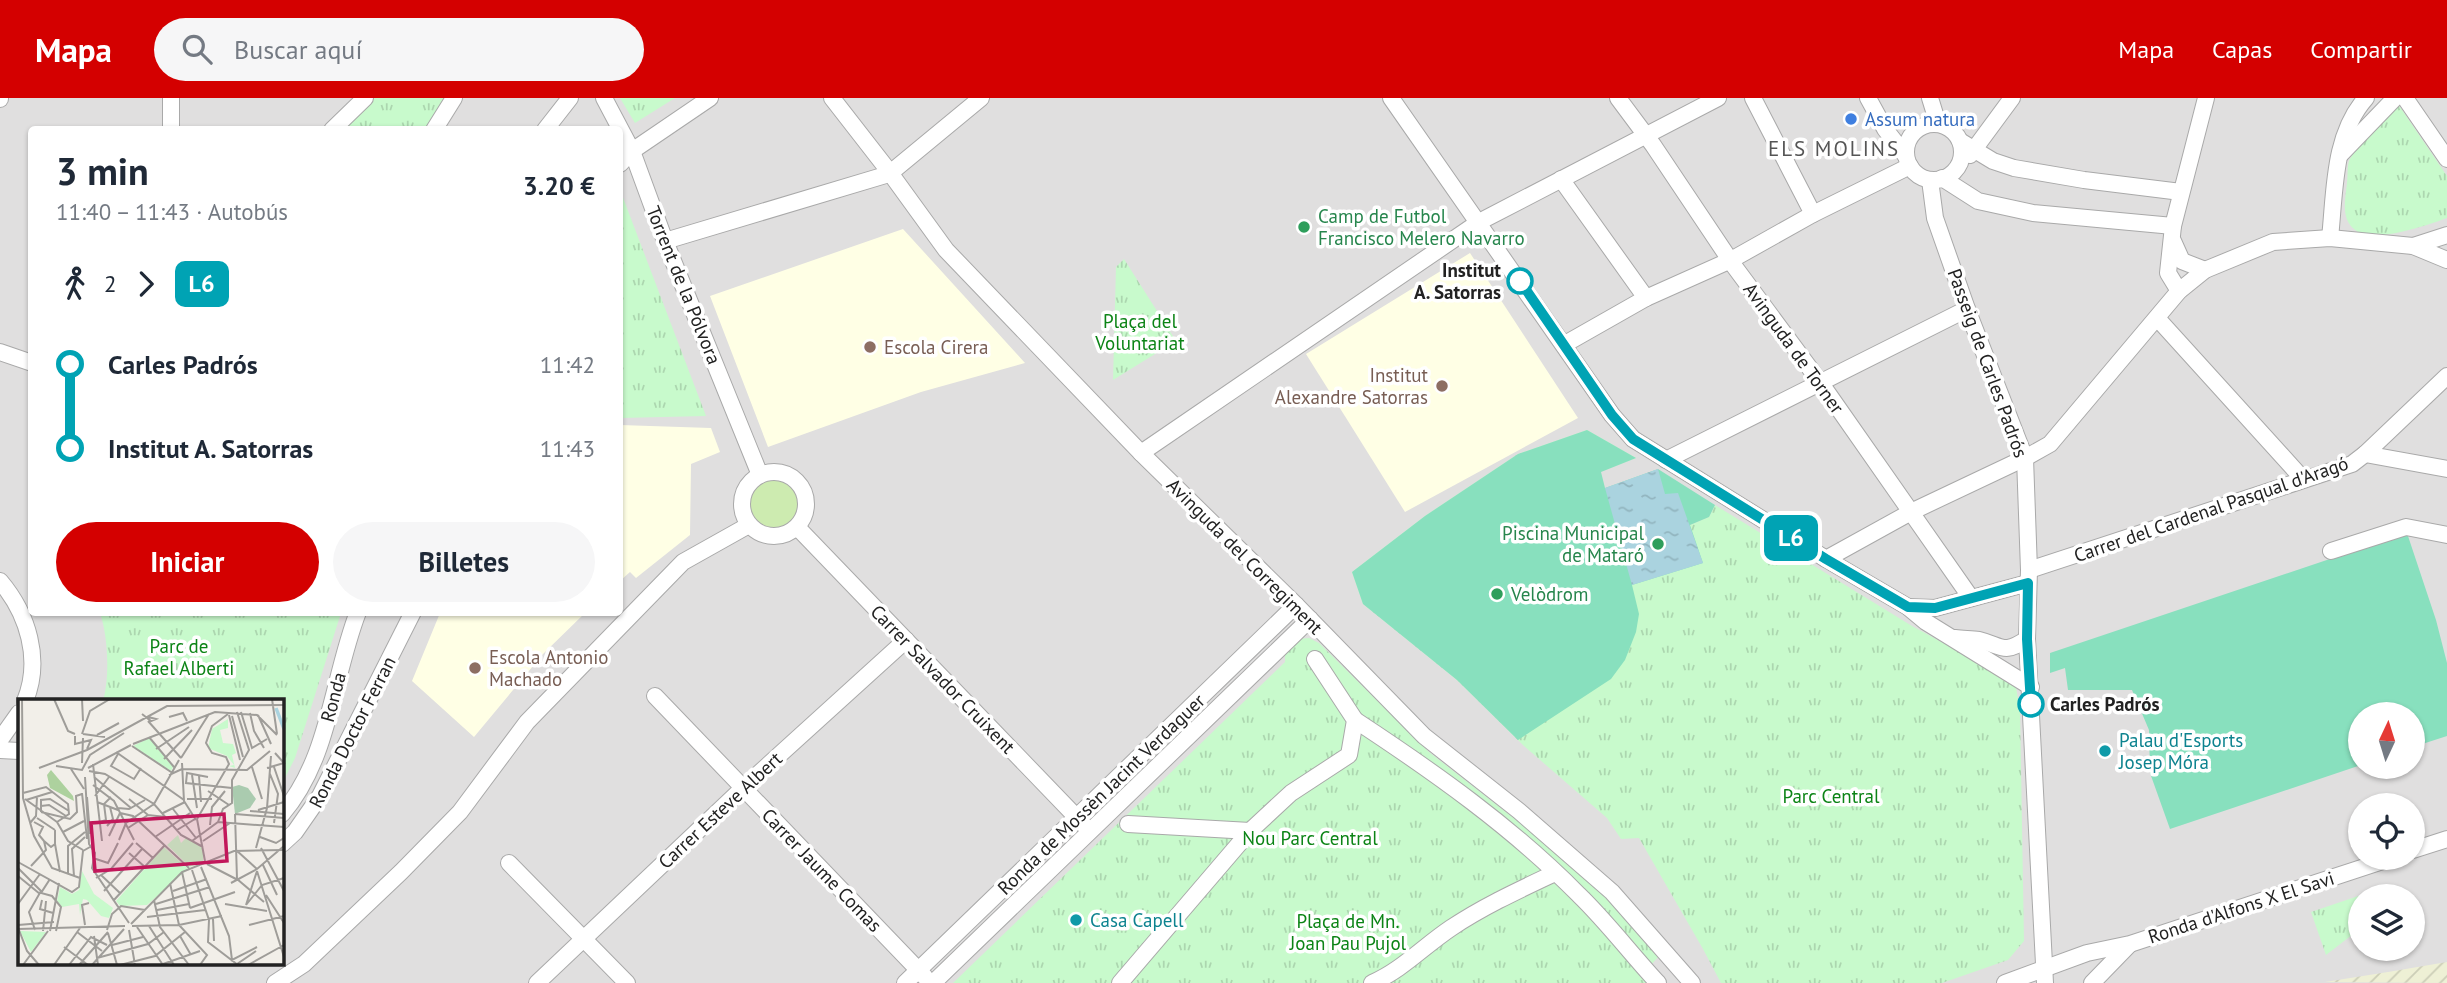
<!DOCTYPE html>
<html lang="es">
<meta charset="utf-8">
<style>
:root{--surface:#fff;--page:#f6f6f7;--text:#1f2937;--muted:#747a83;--accent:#d40000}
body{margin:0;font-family:"PT Sans",sans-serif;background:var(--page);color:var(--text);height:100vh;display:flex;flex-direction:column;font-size:26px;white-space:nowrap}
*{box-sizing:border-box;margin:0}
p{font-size:23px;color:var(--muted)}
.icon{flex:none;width:38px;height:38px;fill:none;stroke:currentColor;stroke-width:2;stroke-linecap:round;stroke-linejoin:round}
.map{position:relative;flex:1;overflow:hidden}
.sheet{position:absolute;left:28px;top:28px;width:595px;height:490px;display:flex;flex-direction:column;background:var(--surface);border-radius:7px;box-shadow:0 2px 5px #0004}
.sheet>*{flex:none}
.badge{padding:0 14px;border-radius:10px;font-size:24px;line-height:46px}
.needle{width:46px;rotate:4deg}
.buttons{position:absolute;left:2348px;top:604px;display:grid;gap:14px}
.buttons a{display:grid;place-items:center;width:77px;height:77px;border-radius:50%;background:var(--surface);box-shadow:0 2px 5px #0004;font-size:35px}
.map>.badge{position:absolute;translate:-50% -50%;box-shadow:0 0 0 4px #fff}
.legs{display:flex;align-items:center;gap:10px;height:77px;padding:0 28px;font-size:23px}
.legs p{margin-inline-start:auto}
.overview{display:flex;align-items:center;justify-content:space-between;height:119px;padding:0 28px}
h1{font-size:38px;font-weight:700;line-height:52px}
.cta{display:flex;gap:14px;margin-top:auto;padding:14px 28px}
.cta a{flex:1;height:80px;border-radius:42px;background:var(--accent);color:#fff;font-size:28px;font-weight:700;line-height:80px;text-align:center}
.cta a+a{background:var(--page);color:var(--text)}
ul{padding:0 28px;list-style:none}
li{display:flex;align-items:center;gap:24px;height:84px;font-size:26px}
li i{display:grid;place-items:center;width:10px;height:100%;margin:0 9px;background:currentColor}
li i::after{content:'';width:18px;height:18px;margin:-9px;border:5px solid;border-radius:50%;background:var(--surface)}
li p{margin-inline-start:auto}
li:first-child i{background:linear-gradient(#0000 50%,currentColor 0)}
li:last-child i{background:linear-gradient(currentColor 50%,#0000 0)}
header{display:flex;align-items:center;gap:42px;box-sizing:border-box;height:98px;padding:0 35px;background:var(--accent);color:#fff}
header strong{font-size:33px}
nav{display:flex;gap:38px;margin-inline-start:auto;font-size:24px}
.search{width:490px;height:63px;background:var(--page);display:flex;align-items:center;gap:18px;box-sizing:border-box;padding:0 24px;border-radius:38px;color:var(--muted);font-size:26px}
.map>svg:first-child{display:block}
</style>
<header>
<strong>Mapa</strong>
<div class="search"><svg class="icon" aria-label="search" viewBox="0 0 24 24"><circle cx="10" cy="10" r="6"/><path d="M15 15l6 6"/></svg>Buscar aquí</div>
<nav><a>Mapa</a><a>Capas</a><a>Compartir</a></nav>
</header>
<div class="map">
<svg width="2447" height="885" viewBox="0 0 2447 885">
<defs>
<pattern id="farmland-furrows" width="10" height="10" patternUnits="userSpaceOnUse" patternTransform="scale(1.75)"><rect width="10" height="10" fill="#eef0d5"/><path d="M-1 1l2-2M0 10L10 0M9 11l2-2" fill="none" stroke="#ccceb7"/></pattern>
<pattern id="park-tufts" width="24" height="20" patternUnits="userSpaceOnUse" patternTransform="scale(1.75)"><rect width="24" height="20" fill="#c8facc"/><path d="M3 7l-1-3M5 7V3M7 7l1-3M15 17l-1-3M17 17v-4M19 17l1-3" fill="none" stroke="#acd6af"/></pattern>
<pattern id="water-ripples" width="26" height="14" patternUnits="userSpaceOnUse" patternTransform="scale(1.75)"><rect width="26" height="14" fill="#aad3df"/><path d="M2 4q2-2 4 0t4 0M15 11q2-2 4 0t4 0" fill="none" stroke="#92b5bf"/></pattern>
</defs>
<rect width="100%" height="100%" fill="#f2efe9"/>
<path fill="#e0dfdf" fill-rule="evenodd" d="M0 0H2447V885H0ZM32 32H620V514H32ZM19 603H282V866H19ZM2361 616H2413V668H2361ZM2361 707H2413V760H2361ZM2361 798H2413V850H2361Z"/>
<g fill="#ffffe5">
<path d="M903 131 1025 265 921 294 768 349 710 198Z"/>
<path d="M1470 155 1578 320 1405 414 1306 256Z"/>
<path d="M620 327 711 330 720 354 691 366 690 437 636 480 630 474 620 483Z"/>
<path d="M440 515V514L585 515 543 556 474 639 412 583Z"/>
</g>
<path fill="url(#farmland-furrows)" d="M2447 864V885L2325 884 2388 874Z"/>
<circle fill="#cdebb0" cx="774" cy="405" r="25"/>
<g fill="url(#park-tufts)">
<path d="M375 0H447L425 31 341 32Z"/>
<path d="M620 0H675L635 25Z"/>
<path d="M2398 6 2447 78V120C2428 127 2376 145 2358 134 2340 123 2345 103 2347 85 2348 79 2347 69 2349 63 2355 49 2386 15 2398 6Z"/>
<path d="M622 97 706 318 620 320V101Z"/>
<path d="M1124 161 1176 243 1113 282 1116 169Z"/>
<path d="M1587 332 1636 360 1600 374 1632 486 1690 427 1709 419 1715 407 1912 528 2006 579 2016 589 2020 612 2024 843 2008 862 1942 885H1721L1703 851 1639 740 1621 741 1607 720 1524 648 1457 582 1363 506 1352 474 1425 418 1518 356Z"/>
<path d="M100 515H341L295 660 282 686V603H103C110 579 108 538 100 515Z"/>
<path d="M1309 540 1319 545 1429 654 1543 743 1607 800 1659 858 1650 868 1665 885H953L1285 564V555L1299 541Z"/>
<path d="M2376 792 2378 798H2361V830L2326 857 2311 814Z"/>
</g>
<g fill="#88e0be">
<path d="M1587 332 1636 360 1601 374 1605 390 1658 371 1715 407 1709 419 1690 427 1703 465 1632 487 1639 516 1636 534 1625 562 1611 581 1518 642 1457 582 1363 506 1352 474 1425 418 1518 356Z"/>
<path d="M2407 435 2436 522 2447 565V638L2413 649V616H2361V667L2170 731 2150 675 2149 632 2132 592H2068L2065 570 2050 575V555Z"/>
</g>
<path fill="url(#water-ripples)" d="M1658 371 1665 396 1678 395 1703 465 1632 487 1605 390Z"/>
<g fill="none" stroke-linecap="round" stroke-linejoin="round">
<defs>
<g id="minor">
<path d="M171 0V32"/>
<path d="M604 0 632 53 665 143 760 377"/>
<path d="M832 0 888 72 946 152 1141 355 1296 507 1424 638 1519 713 1612 794 1692 885"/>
<path d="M1391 0 1612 317 1633 341 1826 461 1908 509 1926 524 2031 589"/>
<path d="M1618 0 1653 47 1734 168 1820 284 1971 500"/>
<path d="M1753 0 1813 116"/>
<path d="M1868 0 1885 31 1906 58"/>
<path d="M1930 0 1938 26"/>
<path d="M2405 0 2447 61"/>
<path d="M0 1V0"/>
<circle cx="1934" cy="54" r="28"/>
<path d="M332 32 365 0"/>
<path d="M434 32 454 0"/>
<path d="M545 32 570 0"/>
<path d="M1960 43 1993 63 2014 70 2084 82 2181 94"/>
<path d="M2341 56 2395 0"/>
<path d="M1970 57 2012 0"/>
<path d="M620 66 632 53 710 0"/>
<path d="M1942 80 1978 103 2033 115 2173 128"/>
<path d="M1561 81 1646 200"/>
<path d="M1930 82 1935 120 1967 211 2025 360 2029 472 2027 541 2045 885"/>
<path d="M2330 140C2335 93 2333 37 2366 0"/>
<path d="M665 143 889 76 981 0"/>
<path d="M2173 143 2182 163 2205 172"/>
<path d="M2413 148 2447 137"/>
<path d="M2179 193 2168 175 2173 128 2206 0"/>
<path d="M2157 220 2303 381"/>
<path d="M1565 246 1646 200 1731 162 1813 116 1910 68"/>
<path d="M0 254 32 265"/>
<path d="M1141 355 1479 124 1718 0"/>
<path d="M2365 356 2447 371"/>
<path d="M1666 362 1967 211"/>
<circle cx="774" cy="406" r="32"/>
<path d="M797 429 1084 727"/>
<path d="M2331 453 2406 429 2447 437"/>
<path d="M1826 461 1911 414 2025 360 2050 346 2179 193 2205 172 2273 144 2330 140 2413 148 2447 162"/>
<path d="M2029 472 2352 366 2365 356 2447 278"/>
<path d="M0 483C28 516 42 562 25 603"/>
<path d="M1908 509 1935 510 2028 485"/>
<path d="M1955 540C1963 541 1971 541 1979 542 2003 548 2003 557 2027 541"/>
<path d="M655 598 925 879"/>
<path d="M1355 622C1434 674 1512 729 1579 797 1607 824 1631 856 1658 885"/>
<path d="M0 642 19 615"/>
<path d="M0 652 19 653"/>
<path d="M282 716C330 660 332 581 358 514"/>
<path d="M1128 726 1250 733"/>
<path d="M282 746 295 734 320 698 413 514"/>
<path d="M2413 752 2447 741"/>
<path d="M509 765 627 885"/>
<path d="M275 885 304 866 401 774 460 714 527 624 683 464 749 427"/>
<path d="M537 885 744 689 906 542"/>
<path d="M905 885 1296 507"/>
<path d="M933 885 1310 521"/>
<path d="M1120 885 1250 733 1291 695 1349 657 1355 622 1315 561"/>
<path d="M1372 885C1402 872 1424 848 1451 830 1484 808 1519 792 1555 775"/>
<path d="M2005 885 2087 855 2130 846 2392 760"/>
<path d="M2092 885 2129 847"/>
</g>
</defs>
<use href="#minor" stroke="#a9a9a9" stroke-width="18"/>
<use href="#minor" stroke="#fff" stroke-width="16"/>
</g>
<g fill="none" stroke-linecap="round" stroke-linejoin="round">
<defs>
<path id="line-1" d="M1520 183 1612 317 1633 341 1826 461 1908 509 1935 510 2028 485 2027 541 2031 606"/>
</defs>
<use href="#line-1" stroke="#fff" stroke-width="16"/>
<use href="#line-1" stroke="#00a3b4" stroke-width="10"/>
</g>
<circle fill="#3f7fe0" stroke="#fff" stroke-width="2.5" cx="1851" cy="21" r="7"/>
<g fill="#2e9e5b" stroke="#fff" stroke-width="2.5">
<circle cx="1304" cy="129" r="7"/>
<circle cx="1658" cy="446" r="7"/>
<circle cx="1497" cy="496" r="7"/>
</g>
<g fill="#fff" stroke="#00a3b4" stroke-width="3.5">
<circle cx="1520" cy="183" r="12"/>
<circle cx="2031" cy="606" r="12"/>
</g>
<g fill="#8d6e63" stroke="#fff" stroke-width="2.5">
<circle cx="870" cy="249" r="7"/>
<circle cx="1442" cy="288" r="7"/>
<circle cx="475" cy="570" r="7"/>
</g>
<g fill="#0f9aa8" stroke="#fff" stroke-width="2.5">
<circle cx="2105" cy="653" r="7"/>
<circle cx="1076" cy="822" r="7"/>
</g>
<g text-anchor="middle" stroke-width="7" stroke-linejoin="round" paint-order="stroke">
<g font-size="19" fill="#366cbe" stroke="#fff" text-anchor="start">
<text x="1865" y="28">Assum natura</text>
</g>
<g font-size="19" fill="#27864d" stroke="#fff" text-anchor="start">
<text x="1318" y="125">Camp de Futbol<tspan x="1318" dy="22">Francisco Melero Navarro</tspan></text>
<text x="1644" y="442" text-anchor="end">Piscina Municipal<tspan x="1644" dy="22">de Mataró</tspan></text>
<text x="1511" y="503">Velòdrom</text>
</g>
<g font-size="19" font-weight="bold" fill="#222" stroke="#fff" text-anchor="end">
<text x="1501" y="179">Institut<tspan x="1501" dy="22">A. Satorras</tspan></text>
<text x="2050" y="613" text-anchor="start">Carles Padrós</text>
</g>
<g font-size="19" fill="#222" stroke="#fff">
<text transform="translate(684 187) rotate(68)" y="7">Torrent de la Pólvora</text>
<text transform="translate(1794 250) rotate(54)" y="7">Avinguda de Torner</text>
<text transform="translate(1988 265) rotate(70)" y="7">Passeig de Carles Padrós</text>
<text transform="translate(2211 411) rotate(-19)" y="7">Carrer del Cardenal Pasqual d'Aragó</text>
<text transform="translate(1245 458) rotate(45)" y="7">Avinguda del Corregiment</text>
<text transform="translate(943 581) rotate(46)" y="7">Carrer Salvador Cruixent</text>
<text transform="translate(333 599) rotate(-75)" y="7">Ronda</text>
<text transform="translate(352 634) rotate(-63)" y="7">Ronda Doctor Ferran</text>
<text transform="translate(1101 696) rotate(-44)" y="7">Ronda de Mossèn Jacint Verdaguer</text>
<text transform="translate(720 712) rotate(-43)" y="7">Carrer Esteve Albert</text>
<text transform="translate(822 772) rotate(46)" y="7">Carrer Jaume Comas</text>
<text transform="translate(2241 809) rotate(-18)" y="7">Ronda d'Alfons X El Savi</text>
</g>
<g font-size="19" fill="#0c8416" stroke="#fff">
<text x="1140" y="230">Plaça del<tspan x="1140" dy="22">Voluntariat</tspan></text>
<text x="179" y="555">Parc de<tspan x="179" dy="22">Rafael Alberti</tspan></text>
<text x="1831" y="705">Parc Central</text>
<text x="1310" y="747">Nou Parc Central</text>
<text x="1348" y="830">Plaça de Mn.<tspan x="1348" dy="22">Joan Pau Pujol</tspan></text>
</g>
<g font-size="19" fill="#785e54" stroke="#fff" text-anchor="start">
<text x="884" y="256">Escola Cirera</text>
<text x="1428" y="284" text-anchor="end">Institut<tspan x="1428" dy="22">Alexandre Satorras</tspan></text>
<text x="489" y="566">Escola Antonio<tspan x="489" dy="22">Machado</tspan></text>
</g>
<g font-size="19" fill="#0d838f" stroke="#fff" text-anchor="start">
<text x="2119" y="649">Palau d'Esports<tspan x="2119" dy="22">Josep Móra</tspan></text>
<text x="1090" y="829">Casa Capell</text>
</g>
<g font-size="21" letter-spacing="2" fill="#555" stroke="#fff">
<text x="1834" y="58">ELS MOLINS</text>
</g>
</g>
<g transform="translate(18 601)">
<rect width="266" height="266" fill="#f2efe9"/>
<path d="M33 71 55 97 56 102 32 89 29 76Z" fill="#add19e"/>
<path d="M221 86 230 89 238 100 232 109 217 115 214 88Z" fill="#aacbaf"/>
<path d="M210 20V29L202 31 205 44 215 45 218 54 214 56 217 69 211 67 216 66 209 57 190 49 194 30ZM131 39 155 68 153 72 115 47ZM160 136 163 144 168 139 185 148V163L172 168 149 146ZM146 148 170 170 129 206 102 207 98 202ZM64 172 76 195 95 209 91 219 83 217 69 201 65 200 62 216 61 205 44 208 39 202 42 188 54 195 61 191ZM2 232 28 233 13 253Z" fill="#c8facc"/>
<path fill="none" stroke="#aad3df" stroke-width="3.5" d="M258 9 266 30"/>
<path fill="none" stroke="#9f9d99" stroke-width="2" d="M4 0 5 99 16 137 34 169 62 179M36 0 50 32 57 35M64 0 65 22M254 0 259 35M223 13 234 49 249 40M232 14 236 32 246 49M124 15 133 22 138 20 130 18M211 16 222 61M240 16 253 45M214 17 225 58M151 18 165 14 169 22M130 22 163 59M64 35 72 12 92 0M65 35 87 38M79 36 101 24M57 37V45L73 41 69 50M131 38 156 68M115 45 197 13 239 16 259 36M114 47 153 73M138 50 171 28M98 53 166 101M100 55 93 67 116 80 123 69M163 59 191 15M146 60 174 31M64 64 65 39M164 64 166 102 178 121M75 65 84 142M38 67 64 71 72 56 106 34M234 68 244 100M256 68 266 97M21 69 69 51 149 7 266 6M70 69 113 46M249 69 266 64 257 54M53 70 66 90M71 72 87 75 136 105 163 136 185 148M252 75 260 95 256 124M151 76 164 70 229 71 252 52M174 76 179 109M181 77 183 103M67 78 71 145 77 154 74 169 111 224M76 78 113 109M190 78 169 74 168 84 214 89M75 86 96 102 116 141M190 92 211 106M5 94 28 88 50 105 51 115 39 123M64 94 69 140M77 97 91 78M69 98 72 135M7 100 39 123M111 100 130 116M169 100H194M8 101 34 93M79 103 100 111M136 105 161 61M23 107 31 106 48 117M100 109 111 110 127 101M155 110 178 139M240 111 266 103M232 112 266 115M23 113 52 120 59 113 58 97 64 95M23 113V101L32 100 51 112M145 114 167 103M217 115 219 180M217 115 266 119M19 119 37 131M179 120 211 65 208 58 194 54 188 44 194 27 210 15M179 120 187 162M16 123 25 128 21 136 26 142M39 123 50 142 65 151M82 123 88 121 86 105 93 98M200 123 205 110 214 104V81L231 51 219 13M12 124 18 117 19 98M192 126 194 108 207 92M89 127 95 120 92 108M110 129 130 116 148 118M159 131 177 120M45 133 66 122M91 137 102 114 115 117 171 169M137 138 172 114M242 138 258 144 266 139M101 141 108 124 136 105M174 142 200 123 266 128M185 142 212 124M118 144 135 159M37 145 42 173M238 149 249 109 253 57M243 149 266 192M218 151 239 170M111 154 127 168M75 159 90 164 100 144M0 163 54 193 61 188 65 152 72 148M189 165 218 180M245 166 259 196M13 167 28 151 26 142 33 148 37 145V131M183 168 211 237 214 261 239 248M0 169 23 192 11 213 17 231M174 171 191 221 190 243 220 266M239 172 266 258M164 173 172 209M50 175V147L67 133M83 176 103 195M0 177 22 195M56 177 54 150 67 138M78 179 93 170 115 144M32 180 23 194 34 197 43 208 38 232M219 180 246 203M152 184 161 226 189 256 182 266M213 184 239 170 266 147M86 192 124 150M155 192 189 180M248 196 266 224M24 201 22 210 35 214M136 201 142 228 171 266M95 202 146 147M0 205 22 175M138 205 192 188M207 205 249 212M228 206 244 186 266 179M228 206 239 172M172 209 217 193M139 211 171 205M129 218 187 211M195 220 196 242M113 225 164 173 216 152 266 151M0 226 36 223M67 226 64 206 71 204M231 226 266 217M114 227 161 226 204 217M131 227 156 266M119 228 145 266M0 230 107 227M1 231 9 252 21 266M89 231 94 215 103 207 127 211M111 231 117 266M25 232 28 202M32 232 41 184M59 233 84 252M90 234 99 266M76 237 80 266M162 237 173 256M94 246 125 238M46 248 70 266M79 259 130 245 146 233M145 265 182 252M219 265 238 252M5 266 30 232M36 266 62 229M51 266 73 238 89 246M61 266 90 233M74 266 106 230M102 266 137 257 167 233M230 266 266 246"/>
<path fill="#c2185b" fill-opacity="0.15" stroke="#c2185b" stroke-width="3.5" d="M206 115 209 162 77 172 73 124Z"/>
<rect width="266" height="266" fill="none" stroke="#222" stroke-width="3.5"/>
</g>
</svg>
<div class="buttons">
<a><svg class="needle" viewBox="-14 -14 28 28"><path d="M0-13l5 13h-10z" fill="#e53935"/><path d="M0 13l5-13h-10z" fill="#747a83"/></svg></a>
<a><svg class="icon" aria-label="locate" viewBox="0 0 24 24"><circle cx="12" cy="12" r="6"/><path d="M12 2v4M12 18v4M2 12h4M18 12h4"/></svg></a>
<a><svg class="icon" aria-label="layers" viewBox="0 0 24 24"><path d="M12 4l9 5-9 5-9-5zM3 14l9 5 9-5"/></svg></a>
</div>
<b class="badge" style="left:1791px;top:440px;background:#00a3b4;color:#fff">L6</b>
<section class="sheet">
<div class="overview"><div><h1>3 min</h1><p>11:40 – 11:43 · Autobús</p></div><b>3.20 €</b></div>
<div class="legs"><svg class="icon" aria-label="walk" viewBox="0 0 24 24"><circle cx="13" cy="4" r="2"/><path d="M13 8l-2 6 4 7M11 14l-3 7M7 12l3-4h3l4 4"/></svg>2<svg class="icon" aria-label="forward" viewBox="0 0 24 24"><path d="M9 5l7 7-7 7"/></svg><b class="badge" style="background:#00a3b4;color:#fff">L6</b></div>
<ul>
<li><i style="color:#00a3b4"></i><b>Carles Padrós</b><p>11:42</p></li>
<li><i style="color:#00a3b4"></i><b>Institut A. Satorras</b><p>11:43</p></li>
</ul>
<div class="cta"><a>Iniciar</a><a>Billetes</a></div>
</section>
</div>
